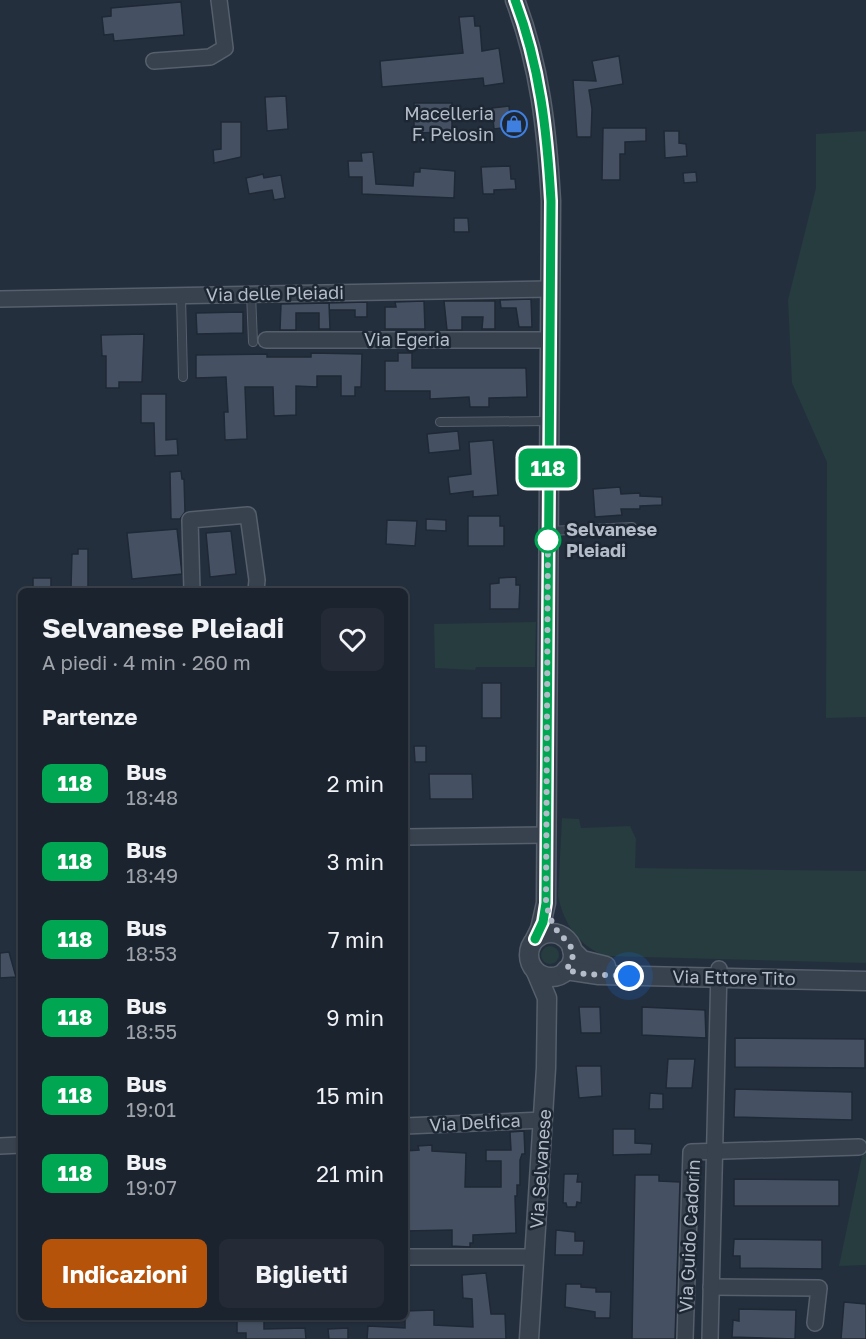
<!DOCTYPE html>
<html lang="it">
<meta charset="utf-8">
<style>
:root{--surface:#1b232e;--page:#242b36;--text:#f1f3f6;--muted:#a0a4aa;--line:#39404a;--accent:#b45309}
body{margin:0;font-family:"Golos Text",sans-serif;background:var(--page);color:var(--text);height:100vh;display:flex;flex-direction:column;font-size:22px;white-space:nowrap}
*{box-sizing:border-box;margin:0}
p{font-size:20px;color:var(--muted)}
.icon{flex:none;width:33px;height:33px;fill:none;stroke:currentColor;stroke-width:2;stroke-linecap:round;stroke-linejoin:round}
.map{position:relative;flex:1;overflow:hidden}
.side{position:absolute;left:18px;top:588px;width:390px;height:732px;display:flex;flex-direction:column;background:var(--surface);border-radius:9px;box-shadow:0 2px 4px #0004,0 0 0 2px var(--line)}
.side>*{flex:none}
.badge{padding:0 12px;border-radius:9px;font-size:21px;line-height:39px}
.you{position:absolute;width:30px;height:30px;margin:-15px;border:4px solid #fff;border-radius:50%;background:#1a73e8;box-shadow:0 0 0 9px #1a73e833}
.map>.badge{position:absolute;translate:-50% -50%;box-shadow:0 0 0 3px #fff}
h2{padding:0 24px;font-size:22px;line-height:54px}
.round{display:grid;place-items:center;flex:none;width:63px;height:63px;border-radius:9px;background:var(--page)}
.headline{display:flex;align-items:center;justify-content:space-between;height:102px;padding:0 24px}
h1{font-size:28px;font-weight:700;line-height:45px}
.button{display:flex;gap:12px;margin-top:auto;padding:12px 24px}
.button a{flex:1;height:69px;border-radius:9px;background:var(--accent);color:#fff;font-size:24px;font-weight:700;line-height:69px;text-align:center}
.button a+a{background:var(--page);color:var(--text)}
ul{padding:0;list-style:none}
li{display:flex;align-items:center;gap:18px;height:78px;padding:0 24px}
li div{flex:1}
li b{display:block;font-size:22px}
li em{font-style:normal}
li .badge{min-width:66px;font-weight:700;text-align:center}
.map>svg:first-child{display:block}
</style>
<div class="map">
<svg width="866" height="1339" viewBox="0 0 866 1339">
<rect width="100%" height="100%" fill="#242f3e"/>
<g fill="#263c3f">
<path d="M866 131V717L826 718 827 462 792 383 788 300 816 188V134Z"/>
<path d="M536 622 535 667H476L475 670 435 668 434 624Z"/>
<path d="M562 818 579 819 581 828 630 826 636 839 635 868 866 871V963L605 956C578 945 564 924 558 896Z"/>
<circle cx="550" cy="955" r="9"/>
<path d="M866 1137V1265L839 1266Z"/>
</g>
<g fill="#455162" stroke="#1f2835" stroke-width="1.5">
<path d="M181 2 184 35 114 41 113 34 104 35 102 17 111 16V8Z"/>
<path d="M474 16 475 26H480L482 51 499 48 504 83 484 86 483 78 382 87 380 61 463 53 459 17Z"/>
<path d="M619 56 623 84 589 90 592 109 591 137H577L573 80 596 81 592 61Z"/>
<path d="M286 96 288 129 267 131 265 97Z"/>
<path d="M414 103H452V132L414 133Z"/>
<path d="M509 106 511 127 494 129 492 108Z"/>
<path d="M221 122H241V157L214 163 213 150 221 149Z"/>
<path d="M603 128H646V141L625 142V154H620V180H602Z"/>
<path d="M664 131H679V143L686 144 687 156 665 158Z"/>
<path d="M373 152 376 184 413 186 414 172H420V168L455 171 454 198 362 194V177H349L348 161H362L361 153Z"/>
<path d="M510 166 511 179H515L516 189 494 190V194H483L481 167Z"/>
<path d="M696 172 697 182 684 183 683 173Z"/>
<path d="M263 174 264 178 281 175 285 198 274 200 272 190 249 194 246 178Z"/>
<path d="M454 218H468L469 232H454Z"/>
<path d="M531 299 532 327H519L516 308H501L500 300Z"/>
<path d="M424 301 425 329H385V307H396L395 302Z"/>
<path d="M444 301H495V329H482L483 317H462V330H447Z"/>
<path d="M367 302V317H355V310H329V303Z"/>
<path d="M329 303 330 329H319V313H296V330H280L281 304Z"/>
<path d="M243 312V333L197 334 196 313Z"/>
<path d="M144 334 142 382H119V388H106V356H102L101 335Z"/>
<path d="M311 353 362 354 361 387H355V396H341V376H317V387L296 386V415L274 416 273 387H245L247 439 225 440 224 412H228L226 377 196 378V355L267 354V357H311Z"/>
<path d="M398 353H412V368H526L527 397 489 398V407H470L469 397 430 399V391H385V361H398Z"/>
<path d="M141 394H166V440L177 439 178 455 155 456 154 423H141Z"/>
<path d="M458 431 460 450 429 453 427 434Z"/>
<path d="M493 440 498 495 473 497V491L450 494 448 477 471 474 469 442Z"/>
<path d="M181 471 182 479H184L185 512 180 519H171L170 472Z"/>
<path d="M620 487 621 494 640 493V496L662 497V505L640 506V509H621L622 515 595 517 593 489Z"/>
<path d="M468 516H500V526H504V546H468Z"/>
<path d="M426 519 446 520V531L426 530Z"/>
<path d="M387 520 417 521 415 546 386 544Z"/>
<path d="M177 529 182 574 132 579 127 533Z"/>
<path d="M231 531 236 574 210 577 206 533Z"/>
<path d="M78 549H88V587H71L72 554H78Z"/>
<path d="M516 577V585H520L519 609H490V584L499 583V578Z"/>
<rect x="33" y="578" width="18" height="13"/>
<rect x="482" y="683" width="19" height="35"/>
<path d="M414 746H426V762H415Z"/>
<path d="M429 774H472L473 799H430Z"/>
<path d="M9 952 16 977 0 978V953Z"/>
<path d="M579 1007H600L601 1033H581Z"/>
<path d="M642 1007 705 1010 706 1038 642 1035Z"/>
<path d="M735 1038 865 1039V1068L735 1067Z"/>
<path d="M668 1059H695L692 1088H666Z"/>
<path d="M576 1066H601L602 1096 579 1098Z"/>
<path d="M735 1089 852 1092V1120L734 1117Z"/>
<path d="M650 1093 663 1094V1109H649Z"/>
<path d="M613 1129H635V1143L652 1144 651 1154 613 1155Z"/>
<path d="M524 1131 525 1154H522L520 1160V1185H517V1196H515L516 1233 473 1235V1243H470V1247L452 1246V1230L405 1231V1151L419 1150 418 1146 432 1145V1151L466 1153 465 1187H501V1161H486V1150H511L510 1132Z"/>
<path d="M564 1174H578L577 1182H582L581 1203 577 1202 576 1207H567L566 1203H563Z"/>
<path d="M635 1175H659V1181L680 1182 675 1339H632Z"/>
<path d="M734 1179 839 1180V1206H734Z"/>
<path d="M556 1230 575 1232V1241H584L583 1255H555Z"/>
<path d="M734 1239 822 1240V1269L740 1268V1256H733Z"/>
<path d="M486 1273 491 1314H505L506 1339H367L368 1326 405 1328V1311L434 1310V1325L473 1327 472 1299 463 1298 462 1275Z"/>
<path d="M566 1284H581V1287L596 1288V1292H611L610 1318H595V1312L565 1307Z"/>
<path d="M844 1302 866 1304V1339H841Z"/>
<path d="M739 1309 796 1310 795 1339 732 1337 733 1320 739 1321Z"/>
<path d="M237 1317H264V1329L305 1328 306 1339H246V1333H237Z"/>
<path d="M348 1328V1339H329L328 1329Z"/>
</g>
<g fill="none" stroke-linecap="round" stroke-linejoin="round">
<defs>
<g id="service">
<path d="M251 293 253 342"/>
<path d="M181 296 183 377"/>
<path d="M440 422 549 421"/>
<path d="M549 531 632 527"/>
</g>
<g id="minor">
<path d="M154 61 210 57 225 48 219 0"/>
<path d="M0 299 549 289"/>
<path d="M266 340H548"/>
<path d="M192 591 190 520 248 515 257 580 256 591"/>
<path d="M405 837 546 835"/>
<path d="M405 1126 544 1120"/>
<path d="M0 1146 21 1145"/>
<path d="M405 1257H535"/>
<path d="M711 1287 819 1288 815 1323"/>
<path d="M685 1339 691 1152 859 1147"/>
<path d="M710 1339 719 969"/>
</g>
<g id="tertiary">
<path d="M515 0C540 66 547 131 551 201L546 903 540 929 535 939"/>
<circle cx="551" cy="955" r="22"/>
<path d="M572 950 582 960 606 966"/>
<path d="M566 970 599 975 866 981"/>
<path d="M529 1339 546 1068 547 998 536 972"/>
</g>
</defs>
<use href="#service" stroke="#565f6c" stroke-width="10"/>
<use href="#minor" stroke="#565f6c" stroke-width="18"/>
<use href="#tertiary" stroke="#565f6c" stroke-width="21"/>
<use href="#service" stroke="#38414e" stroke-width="8"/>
<use href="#minor" stroke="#38414e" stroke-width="15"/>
<use href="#tertiary" stroke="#38414e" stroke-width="18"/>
</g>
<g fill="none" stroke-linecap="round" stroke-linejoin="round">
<defs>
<path id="line" d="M515 0C540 66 547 131 551 201L546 903 543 922 535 939"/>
</defs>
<use href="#line" stroke="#fff" stroke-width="14"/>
<use href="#line" stroke="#00a651" stroke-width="9"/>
<path stroke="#b4bcc9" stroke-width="6" stroke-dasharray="0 10.8" d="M548 540V531L546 903C548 911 550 919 554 926 564 943 583 947 566 970L585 974 629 976"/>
</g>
<defs>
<symbol id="shop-ring" viewBox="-11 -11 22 22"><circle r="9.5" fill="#1d2633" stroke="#3f7fe0" stroke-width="1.5"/><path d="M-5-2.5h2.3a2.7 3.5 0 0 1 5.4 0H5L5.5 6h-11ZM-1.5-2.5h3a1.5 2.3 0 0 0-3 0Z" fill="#3f7fe0"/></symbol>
</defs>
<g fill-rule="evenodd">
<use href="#shop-ring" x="499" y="109" width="30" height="30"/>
</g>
<circle fill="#fff" stroke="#00a651" stroke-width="3" cx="548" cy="540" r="12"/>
<g text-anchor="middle" stroke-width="5" stroke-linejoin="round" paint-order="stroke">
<g font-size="18" fill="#b4bcc9" stroke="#1d2633" text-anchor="end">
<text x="494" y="120">Macelleria<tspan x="494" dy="21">F. Pelosin</tspan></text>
</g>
<g font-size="18" fill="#b4bcc9" stroke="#1d2633">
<text transform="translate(275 294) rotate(-1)" y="6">Via delle Pleiadi</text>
<text x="407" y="346">Via Egeria</text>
<text transform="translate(734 978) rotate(1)" y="6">Via Ettore Tito</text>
<text transform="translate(475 1123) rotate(-3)" y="6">Via Delfica</text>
<text transform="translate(541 1169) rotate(-86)" y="6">Via Selvanese</text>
<text transform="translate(690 1236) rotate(-87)" y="6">Via Guido Cadorin</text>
</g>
<g font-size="18" font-weight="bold" fill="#b4bcc9" stroke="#1d2633" text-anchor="start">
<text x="566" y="536">Selvanese<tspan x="566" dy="21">Pleiadi</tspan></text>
</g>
</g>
</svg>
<div class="you" style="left:629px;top:976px"></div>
<b class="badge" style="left:548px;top:468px;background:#00a651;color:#fff">118</b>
<section class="side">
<div class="headline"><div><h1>Selvanese Pleiadi</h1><p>A piedi · 4 min · 260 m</p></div><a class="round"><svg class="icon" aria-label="heart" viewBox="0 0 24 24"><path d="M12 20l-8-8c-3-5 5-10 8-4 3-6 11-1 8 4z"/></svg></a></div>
<h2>Partenze</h2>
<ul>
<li><span class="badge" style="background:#00a651;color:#fff">118</span><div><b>Bus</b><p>18:48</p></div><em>2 min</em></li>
<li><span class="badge" style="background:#00a651;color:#fff">118</span><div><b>Bus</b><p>18:49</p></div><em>3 min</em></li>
<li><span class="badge" style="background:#00a651;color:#fff">118</span><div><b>Bus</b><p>18:53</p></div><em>7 min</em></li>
<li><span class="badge" style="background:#00a651;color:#fff">118</span><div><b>Bus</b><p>18:55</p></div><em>9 min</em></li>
<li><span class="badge" style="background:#00a651;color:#fff">118</span><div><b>Bus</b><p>19:01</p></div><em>15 min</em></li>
<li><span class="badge" style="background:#00a651;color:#fff">118</span><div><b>Bus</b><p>19:07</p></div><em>21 min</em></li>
</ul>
<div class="button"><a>Indicazioni</a><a>Biglietti</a></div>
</section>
</div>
